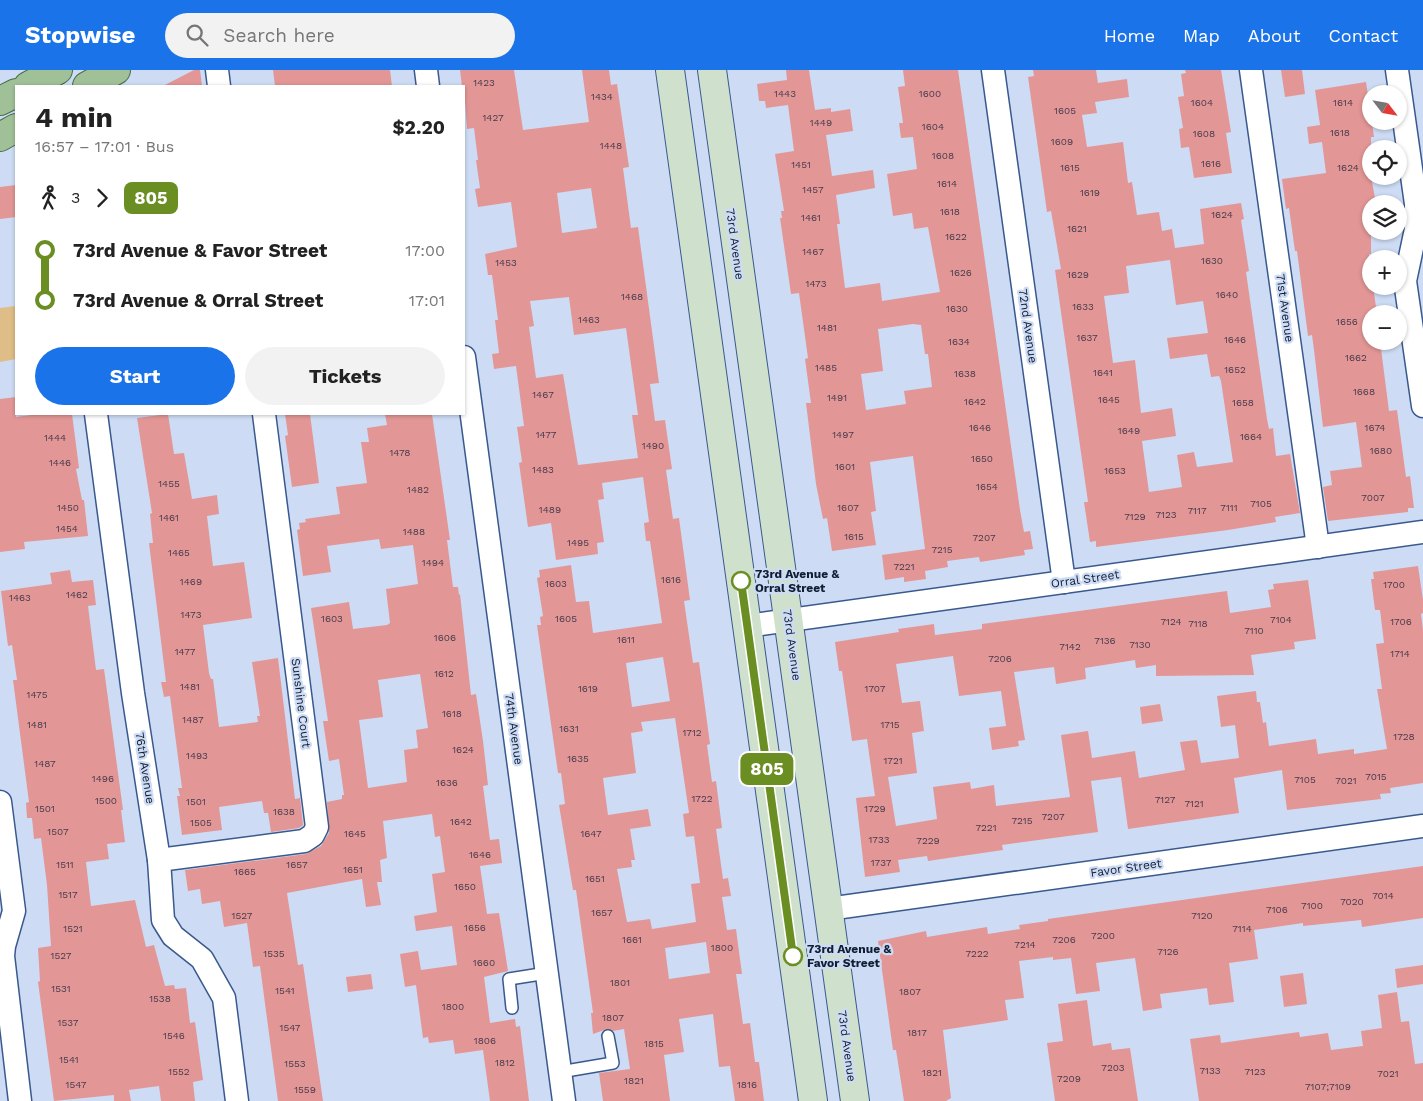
<!DOCTYPE html>
<meta charset="utf-8">
<style>
:root{--surface:#fff;--page:#f2f2f2;--text:#222;--muted:#767676;--accent:#1a73e8}
body{margin:0;font-family:"Work Sans",sans-serif;background:var(--page);color:var(--text);height:100vh;display:flex;flex-direction:column;font-size:19px;white-space:nowrap}
*{box-sizing:border-box;margin:0}
p{font-size:16px;color:var(--muted)}
.icon{flex:none;width:28px;height:28px;fill:none;stroke:currentColor;stroke-width:2;stroke-linecap:round;stroke-linejoin:round}
.map{position:relative;flex:1;overflow:hidden}
.details{position:absolute;left:15px;top:15px;width:450px;height:330px;display:flex;flex-direction:column;background:var(--surface);border-radius:0px;box-shadow:0 1px 4px #0004}
.details>*{flex:none}
.badge{padding:0 10px;border-radius:8px;font-size:18px;line-height:32px}
.needle{width:32px;rotate:121deg}
.buttons{position:absolute;left:1362px;top:15px;display:grid;gap:10px}
.buttons a{display:grid;place-items:center;width:45px;height:45px;border-radius:50%;background:var(--surface);box-shadow:0 1px 4px #0004;font-size:25px}
.map>.badge{position:absolute;translate:-50% -50%;box-shadow:0 0 0 2px #fff}
.legs{display:flex;align-items:center;gap:8px;height:55px;padding:0 20px;font-size:16px}
.legs p{margin-inline-start:auto}
.head{display:flex;align-items:center;justify-content:space-between;height:85px;padding:0 20px}
h1{font-size:28px;font-weight:700;line-height:38px}
.action{display:flex;gap:10px;margin-top:auto;padding:10px 20px}
.action a{flex:1;height:58px;border-radius:30px;background:var(--accent);color:#fff;font-size:20px;font-weight:700;line-height:58px;text-align:center}
.action a+a{background:var(--page);color:var(--text)}
ul{padding:0 20px;list-style:none}
li{display:flex;align-items:center;gap:18px;height:50px;font-size:19px}
li i{display:grid;place-items:center;width:8px;height:100%;margin:0 6px;background:currentColor}
li i::after{content:'';width:12px;height:12px;margin:-6px;border:4px solid;border-radius:50%;background:var(--surface)}
li p{margin-inline-start:auto}
li:first-child i{background:linear-gradient(#0000 50%,currentColor 0)}
li:last-child i{background:linear-gradient(currentColor 50%,#0000 0)}
header{display:flex;align-items:center;gap:30px;box-sizing:border-box;height:70px;padding:0 25px;background:var(--accent);color:#fff}
header strong{font-size:24px}
nav{display:flex;gap:28px;margin-inline-start:auto;font-size:18px}
.search{width:350px;height:45px;background:var(--page);display:flex;align-items:center;gap:12px;box-sizing:border-box;padding:0 18px;border-radius:28px;color:var(--muted);font-size:19px}
.map>svg:first-child{display:block}
</style>
<header>
<strong>Stopwise</strong>
<div class="search"><svg class="icon" aria-label="search" viewBox="0 0 24 24"><circle cx="10" cy="10" r="6"/><path d="M15 15l6 6"/></svg>Search here</div>
<nav><a>Home</a><a>Map</a><a>About</a><a>Contact</a></nav>
</header>
<div class="map">
<svg width="1423" height="1031" viewBox="0 0 1423 1031">
<rect width="100%" height="100%" fill="#cddcf4"/>
<path fill="#dfbd86" d="M16 236V289L0 292V238Z"/>
<g fill="#e39696" fill-rule="evenodd">
<path d="M194 0H200L202 16H163Z"/>
<path d="M273 0H390L392 16H275Z"/>
<path d="M460 0H514L523 60 589 52 582 0H609L611 15 617 14 629 97 623 98 631 158 638 157 659 313 650 314 655 351 665 350 672 399 666 400 673 449 679 448 690 530 684 531 693 593 699 592 710 674 707 675 712 712 716 711 722 758 716 759 723 809 728 808 731 826 722 827 727 860 736 859 742 904H736L743 954 750 953 755 992H759L764 1031H735L730 996 719 997 713 944 679 949 684 982 664 985 670 1031H603L599 1003 630 999 624 959 613 961 607 959 593 964 591 943H593L576 820H573L559 735 565 734 561 703H558L537 555H541L540 547 543 546 537 508 540 507 539 500 571 495 576 532 589 531 593 563 662 553 650 471H646L644 453 649 452 643 407 602 413 604 429 598 430 604 472 597 473 598 484 556 490 551 453 528 457 519 393 522 392 517 357 524 356 516 296 494 299 492 284 499 283 495 250H498L492 205H488L485 184 517 177 511 132 478 137 475 119 480 118 476 90H478L474 58 467 59 464 16H462ZM591 118 597 158 562 163 557 123ZM569 227 574 265 626 258 638 345H632L638 388 578 395 563 304 536 308 529 257 534 256 530 231ZM663 587 670 631 632 637 626 593ZM675 648 689 743 683 744 686 767 694 766 700 813 691 814 696 852 652 859 650 849 627 852 617 799 632 797 631 790H635L630 759 651 756 648 739 608 745 603 708 636 703 631 663 643 661 641 652ZM706 872 710 903 669 909 665 878Z"/>
<path d="M786 0H809L815 40 831 38V42L850 39 853 61 826 65 832 106 873 100 875 118 836 125 840 154H837L845 218 880 213 882 231 940 222 928 157 914 159 912 143 893 146 887 104 917 99 913 67 901 68 899 53H903L898 17 905 16 903 0H958L1020 440 1024 462 1030 461 1033 479 1024 480 1025 485 980 492 979 487 947 491 948 497 925 501 926 509 904 512V507L885 510 882 485 925 479 913 386 870 392 876 441 871 442 876 475 832 481 827 448 823 449 816 414 806 333H811L805 289 808 288 799 223 791 224 780 148H782L781 141H784L775 84 794 81 788 35 766 38 765 31H759L757 14 787 10ZM913 254 921 255 925 284H928L932 317 904 321 906 334 866 340 861 304 883 301 878 259Z"/>
<path d="M1033 0H1096L1098 13 1127 9 1129 27 1095 32 1097 43 1082 45 1087 77 1123 72 1128 113 1132 112 1137 145 1159 142 1162 161 1172 159 1175 178 1204 174 1200 139 1241 133 1244 149 1241 150 1249 201 1246 202 1267 349 1269 359 1273 358 1276 386 1290 384 1300 443 1275 447 1276 452 1228 460 1096 477V471L1090 472 1084 432H1088L1055 200 1061 199 1051 141 1047 142 1028 7 1034 6ZM1170 190 1176 235 1203 231 1208 263 1167 268 1170 289 1207 284 1211 307 1219 306 1221 311 1233 392 1197 397 1194 382 1177 385 1182 417 1149 422 1142 371 1176 366 1172 338 1141 343 1135 290 1113 293 1104 226 1129 223 1126 196Z"/>
<path d="M1185 0H1221L1231 62 1226 63 1232 103 1194 108 1189 77 1181 78 1179 59 1183 58 1178 27 1184 26 1181 4 1186 3Z"/>
<path d="M1281 0H1302L1305 24 1285 27Z"/>
<path d="M1366 12 1374 67H1371V106L1376 134H1371V184H1369L1371 216H1373L1377 244H1371V271H1380L1389 341 1397 340 1406 407 1410 406 1414 438H1408V442L1328 451 1323 417 1332 415 1330 401 1362 397 1356 352 1323 357 1314 280 1312 265 1308 266 1297 181H1295L1289 138 1286 139 1282 109 1326 103 1322 72 1309 74 1307 57 1320 55 1315 20Z"/>
<path d="M16 115V147L0 149V117Z"/>
<path d="M16 327V347L39 344H72L79 398 76 399 82 430H84L88 466 24 472 25 479 0 482V329Z"/>
<path d="M168 344 174 384 184 383 192 429 217 425 219 444 207 446 213 496 244 492 252 548 203 555 209 603 211 609H213L219 657 258 652 257 646H260L252 592 278 588 295 729 300 728 303 755 299 758 271 762 268 743H264L262 731 219 737 222 760 182 765 177 726H180L178 718H182L170 626 164 627 161 612H166L149 473H153L150 444 152 443 137 348Z"/>
<path d="M285 344H310L319 413 292 417 285 366 288 365Z"/>
<path d="M385 344H432L450 470H447L453 517H458L459 525 460 524 471 625 476 624 483 671 488 715 483 716 490 770 499 769 502 793 480 796 487 844 499 843 508 901 484 907 490 953 515 949 516 957 520 956 529 1031H490L483 980 455 984 453 970 429 973 428 967 423 968 416 915 405 917 400 884 418 881 421 900 457 895 452 856 416 861 414 846 437 842 432 804 445 802 440 766 435 767 432 744 383 751 387 788 380 790 382 812H377L381 835 366 837 362 809 287 823 298 895 303 894 323 1031H278L260 896 253 897 247 853 224 857 220 831 202 834 200 819 188 821 185 800 306 784 321 776 329 763 327 732 342 729V725H344L339 689 329 691 323 651H328L311 538 349 532 353 559 387 555 390 553 386 519 418 514 413 475 381 479 379 469 327 476 331 502 303 506 297 460 300 459 299 453 306 452 305 449 340 444 336 417 367 413 361 372H369L367 358 387 355ZM420 604 428 658 416 660 418 678 404 680 407 712 368 718 359 650 383 647 378 610Z"/>
<path d="M1418 496 1423 530V543L1421 544 1423 560V713L1390 718 1391 723 1380 724 1381 729 1287 740 1282 700 1234 708 1239 743 1128 759 1121 707 1091 711 1098 762 1002 775 1003 780 955 787 928 791 927 786 898 790 900 802 865 807 856 728 875 726 867 669 852 671 842 601H839L835 572 899 562 898 559 934 554 935 565 982 559V554L1227 521 1230 543 1271 537 1268 520 1274 519 1273 514 1308 510 1316 569 1294 572 1295 579 1251 585 1254 605 1156 606V595L1136 598 1135 590 1085 598 1086 609 1056 614 1054 597 1014 602 1025 670 1018 671 1019 676 992 680 989 658 1006 656 1001 621 959 626 953 586 896 594 902 633 920 631 924 661 912 663 917 703 888 707 896 756 937 749 933 717 970 712 971 719 994 715 996 736 1070 727 1061 665 1088 661 1092 688 1135 681 1139 708 1185 700 1180 672 1197 670 1201 693 1239 688 1235 655 1221 657 1217 626 1256 621 1257 632H1260L1263 653 1266 652 1269 676 1316 669 1318 684 1354 679V684L1387 679 1377 619H1382L1376 574 1384 573 1380 540H1375L1371 509H1374L1373 502Z"/>
<path d="M70 500 72 512 93 510 96 535 88 536 96 600 104 599 123 740H121L125 772 107 774 109 789 86 792 91 836 135 830 146 877 154 875 165 916 174 915 175 919 186 918 190 953 195 952 203 1010 193 1012 195 1031H161L159 1016 129 1020 131 1031H114V1025L54 1031 38 912 40 911 38 878 51 876 47 815 41 768 34 769 32 748H27L26 733 29 732 13 610H17L12 575 8 576 1 521 52 514 50 503Z"/>
<path d="M1160 634 1163 651 1142 654 1140 637Z"/>
<path d="M1423 796V848L1362 857 1361 850 1303 856V853L1254 860 1258 889 1229 893 1234 932 1209 935 1207 918 1160 924 1162 938 1143 941 1135 888 1096 893 1100 921 1076 924 1071 888 1053 890V887L1019 891 1024 928 1005 930 1008 950 943 960 951 1028 946 1031H904L896 980H893L878 871 926 861 927 867 987 857 988 864 1020 859 1019 855 1048 851V849Z"/>
<path d="M1423 895V914L1397 918 1395 899Z"/>
<path d="M1303 903 1307 934 1284 937 1280 906Z"/>
<path d="M371 904 373 919 348 922 346 907Z"/>
<path d="M1397 922 1401 952 1409 951 1415 994 1423 993V1031H1199L1190 969 1220 965 1221 973 1299 962 1300 967 1328 963 1331 980 1363 976 1361 961 1382 958 1378 925Z"/>
<path d="M1087 930 1093 976 1111 973 1112 980 1130 978 1138 1031H1055L1047 973 1063 971 1058 934Z"/>
</g>
<g fill="none" stroke-linecap="round" stroke-linejoin="round">
<defs>
<g id="lane">
<path d="M512 938 509 909 547 903"/>
<path d="M560 1002 613 993 608 966"/>
</g>
<g id="street">
<path d="M217 0 219 16"/>
<path d="M426 0 428 16"/>
<path d="M993 0 1064 512"/>
<path d="M1251 0 1318 477"/>
<path d="M1397 0 1416 134V159L1405 211 1423 336"/>
<path d="M464 287 564 1031"/>
<path d="M96 344 133 623 159 790 163 850 173 866 202 889 224 928 237 1031"/>
<path d="M747 556 1423 462"/>
<path d="M0 732 14 841 4 876 3 886 20 1031"/>
<path d="M159 790 304 771 313 765 317 757 264 344"/>
<path d="M828 839 1423 756"/>
</g>
<g id="secondary">
<path d="M670 0 813 1031"/>
<path d="M712 0 855 1031"/>
</g>
<g id="primary">
<path d="M28 16 58 0"/>
<path d="M87 16 116 0"/>
<path d="M0 31 16 23"/>
<path d="M0 67 16 58"/>
</g>
</defs>
<use href="#lane" stroke="#39598d" stroke-width="14"/>
<use href="#street" stroke="#39598d" stroke-width="25"/>
<use href="#secondary" stroke="#39598d" stroke-width="30"/>
<use href="#primary" stroke="#446c48" stroke-width="30"/>
<use href="#lane" stroke="#fff" stroke-width="11"/>
<use href="#street" stroke="#fff" stroke-width="22"/>
<use href="#secondary" stroke="#cfe0cc" stroke-width="28"/>
<use href="#primary" stroke="#a0c198" stroke-width="28"/>
</g>
<g fill="none" stroke-linecap="round" stroke-linejoin="round">
<defs>
<path id="line-1" d="M741 511 793 886"/>
</defs>
<use href="#line-1" stroke="#fff" stroke-width="11"/>
<use href="#line-1" stroke="#6b8e23" stroke-width="8"/>
</g>
<g fill="#fff" stroke="#6b8e23" stroke-width="2.5">
<circle cx="741" cy="511" r="9"/>
<circle cx="793" cy="886" r="9"/>
</g>
<g text-anchor="middle" stroke-width="4.5" stroke-linejoin="round" paint-order="stroke">
<g font-size="10" fill="#453b4c">
<text x="484" y="16">1423</text>
<text x="785" y="27">1443</text>
<text x="930" y="27">1600</text>
<text x="602" y="30">1434</text>
<text x="1202" y="36">1604</text>
<text x="1343" y="36">1614</text>
<text x="1065" y="44">1605</text>
<text x="493" y="51">1427</text>
<text x="821" y="56">1449</text>
<text x="933" y="60">1604</text>
<text x="1340" y="66">1618</text>
<text x="1204" y="67">1608</text>
<text x="1062" y="75">1609</text>
<text x="611" y="79">1448</text>
<text x="943" y="89">1608</text>
<text x="1211" y="97">1616</text>
<text x="801" y="98">1451</text>
<text x="1070" y="101">1615</text>
<text x="1348" y="101">1624</text>
<text x="947" y="117">1614</text>
<text x="813" y="123">1457</text>
<text x="1090" y="126">1619</text>
<text x="950" y="145">1618</text>
<text x="1222" y="148">1624</text>
<text x="811" y="151">1461</text>
<text x="1077" y="162">1621</text>
<text x="956" y="170">1622</text>
<text x="813" y="185">1467</text>
<text x="1212" y="194">1630</text>
<text x="506" y="196">1453</text>
<text x="961" y="206">1626</text>
<text x="1078" y="208">1629</text>
<text x="816" y="217">1473</text>
<text x="1227" y="228">1640</text>
<text x="632" y="230">1468</text>
<text x="1083" y="240">1633</text>
<text x="957" y="242">1630</text>
<text x="589" y="253">1463</text>
<text x="1347" y="255">1656</text>
<text x="827" y="261">1481</text>
<text x="1087" y="271">1637</text>
<text x="1235" y="273">1646</text>
<text x="959" y="275">1634</text>
<text x="1356" y="291">1662</text>
<text x="826" y="301">1485</text>
<text x="1235" y="303">1652</text>
<text x="1103" y="306">1641</text>
<text x="965" y="307">1638</text>
<text x="1364" y="325">1668</text>
<text x="543" y="328">1467</text>
<text x="837" y="331">1491</text>
<text x="1109" y="333">1645</text>
<text x="975" y="335">1642</text>
<text x="1243" y="336">1658</text>
<text x="980" y="361">1646</text>
<text x="1375" y="361">1674</text>
<text x="1129" y="364">1649</text>
<text x="546" y="368">1477</text>
<text x="843" y="368">1497</text>
<text x="1251" y="370">1664</text>
<text x="55" y="371">1444</text>
<text x="653" y="379">1490</text>
<text x="1381" y="384">1680</text>
<text x="400" y="386">1478</text>
<text x="982" y="392">1650</text>
<text x="60" y="396">1446</text>
<text x="845" y="400">1601</text>
<text x="543" y="403">1483</text>
<text x="1115" y="404">1653</text>
<text x="169" y="417">1455</text>
<text x="987" y="420">1654</text>
<text x="418" y="423">1482</text>
<text x="1373" y="431">7007</text>
<text x="1261" y="437">7105</text>
<text x="68" y="441">1450</text>
<text x="848" y="441">1607</text>
<text x="1229" y="441">7111</text>
<text x="550" y="443">1489</text>
<text x="1197" y="444">7117</text>
<text x="1166" y="448">7123</text>
<text x="1135" y="450">7129</text>
<text x="169" y="451">1461</text>
<text x="67" y="462">1454</text>
<text x="414" y="465">1488</text>
<text x="854" y="470">1615</text>
<text x="984" y="471">7207</text>
<text x="578" y="476">1495</text>
<text x="942" y="483">7215</text>
<text x="179" y="486">1465</text>
<text x="433" y="496">1494</text>
<text x="904" y="500">7221</text>
<text x="671" y="513">1616</text>
<text x="191" y="515">1469</text>
<text x="556" y="517">1603</text>
<text x="1394" y="518">1700</text>
<text x="77" y="528">1462</text>
<text x="20" y="531">1463</text>
<text x="191" y="548">1473</text>
<text x="332" y="552">1603</text>
<text x="566" y="552">1605</text>
<text x="1281" y="553">7104</text>
<text x="1171" y="555">7124</text>
<text x="1401" y="555">1706</text>
<text x="1198" y="557">7118</text>
<text x="1254" y="564">7110</text>
<text x="445" y="571">1606</text>
<text x="626" y="573">1611</text>
<text x="1105" y="574">7136</text>
<text x="1140" y="578">7130</text>
<text x="1070" y="580">7142</text>
<text x="185" y="585">1477</text>
<text x="1400" y="587">1714</text>
<text x="1000" y="592">7206</text>
<text x="444" y="607">1612</text>
<text x="190" y="620">1481</text>
<text x="588" y="622">1619</text>
<text x="875" y="622">1707</text>
<text x="37" y="628">1475</text>
<text x="452" y="647">1618</text>
<text x="193" y="653">1487</text>
<text x="37" y="658">1481</text>
<text x="890" y="658">1715</text>
<text x="569" y="662">1631</text>
<text x="692" y="666">1712</text>
<text x="1404" y="670">1728</text>
<text x="463" y="683">1624</text>
<text x="197" y="689">1493</text>
<text x="578" y="692">1635</text>
<text x="893" y="694">1721</text>
<text x="45" y="697">1487</text>
<text x="1376" y="710">7015</text>
<text x="103" y="712">1496</text>
<text x="1305" y="713">7105</text>
<text x="1346" y="714">7021</text>
<text x="447" y="716">1636</text>
<text x="702" y="732">1722</text>
<text x="1165" y="733">7127</text>
<text x="106" y="734">1500</text>
<text x="196" y="735">1501</text>
<text x="1194" y="737">7121</text>
<text x="45" y="742">1501</text>
<text x="875" y="742">1729</text>
<text x="284" y="745">1638</text>
<text x="1053" y="750">7207</text>
<text x="1022" y="754">7215</text>
<text x="461" y="755">1642</text>
<text x="201" y="756">1505</text>
<text x="986" y="761">7221</text>
<text x="58" y="765">1507</text>
<text x="355" y="767">1645</text>
<text x="591" y="767">1647</text>
<text x="879" y="773">1733</text>
<text x="928" y="774">7229</text>
<text x="480" y="788">1646</text>
<text x="881" y="796">1737</text>
<text x="65" y="798">1511</text>
<text x="297" y="798">1657</text>
<text x="353" y="803">1651</text>
<text x="245" y="805">1665</text>
<text x="595" y="812">1651</text>
<text x="465" y="820">1650</text>
<text x="68" y="828">1517</text>
<text x="1383" y="829">7014</text>
<text x="1352" y="835">7020</text>
<text x="1312" y="839">7100</text>
<text x="1277" y="843">7106</text>
<text x="602" y="846">1657</text>
<text x="242" y="849">1527</text>
<text x="1202" y="849">7120</text>
<text x="475" y="861">1656</text>
<text x="73" y="862">1521</text>
<text x="1242" y="862">7114</text>
<text x="1103" y="869">7200</text>
<text x="632" y="873">1661</text>
<text x="1064" y="873">7206</text>
<text x="1025" y="878">7214</text>
<text x="722" y="881">1800</text>
<text x="1168" y="885">7126</text>
<text x="274" y="887">1535</text>
<text x="977" y="887">7222</text>
<text x="61" y="889">1527</text>
<text x="484" y="896">1660</text>
<text x="620" y="916">1801</text>
<text x="61" y="922">1531</text>
<text x="285" y="924">1541</text>
<text x="910" y="925">1807</text>
<text x="160" y="932">1538</text>
<text x="453" y="940">1800</text>
<text x="613" y="951">1807</text>
<text x="68" y="956">1537</text>
<text x="290" y="961">1547</text>
<text x="917" y="966">1817</text>
<text x="174" y="969">1546</text>
<text x="485" y="974">1806</text>
<text x="654" y="977">1815</text>
<text x="69" y="993">1541</text>
<text x="505" y="996">1812</text>
<text x="295" y="997">1553</text>
<text x="1113" y="1001">7203</text>
<text x="1210" y="1004">7133</text>
<text x="179" y="1005">1552</text>
<text x="1255" y="1005">7123</text>
<text x="932" y="1006">1821</text>
<text x="1388" y="1007">7021</text>
<text x="1069" y="1012">7209</text>
<text x="634" y="1014">1821</text>
<text x="76" y="1018">1547</text>
<text x="747" y="1018">1816</text>
<text x="1328" y="1020">7107;7109</text>
<text x="305" y="1023">1559</text>
</g>
<g font-size="12" fill="#101d33" stroke="#cddcf4">
<text transform="translate(735 174) rotate(82)" y="4">73rd Avenue</text>
<text transform="translate(1285 238) rotate(82)" y="4">71st Avenue</text>
<text transform="translate(1028 256) rotate(82)" y="4">72nd Avenue</text>
<text transform="translate(1085 509) rotate(-8)" y="4">Orral Street</text>
<text transform="translate(792 575) rotate(82)" y="4">73rd Avenue</text>
<text transform="translate(301 633) rotate(83)" y="4">Sunshine Court</text>
<text transform="translate(514 659) rotate(82)" y="4">74th Avenue</text>
<text transform="translate(145 698) rotate(81)" y="4">76th Avenue</text>
<text transform="translate(1126 798) rotate(-8)" y="4">Favor Street</text>
<text transform="translate(847 976) rotate(82)" y="4">73rd Avenue</text>
</g>
<g font-size="12" font-weight="bold" fill="#101d33" stroke="#cddcf4" text-anchor="start">
<text x="755" y="508">73rd Avenue &amp;<tspan x="755" dy="14">Orral Street</tspan></text>
<text x="807" y="883">73rd Avenue &amp;<tspan x="807" dy="14">Favor Street</tspan></text>
</g>
</g>
</svg>
<div class="buttons">
<a><svg class="needle" viewBox="-14 -14 28 28"><path d="M0-13l5 13h-10z" fill="#e53935"/><path d="M0 13l5-13h-10z" fill="#767676"/></svg></a>
<a><svg class="icon" aria-label="locate" viewBox="0 0 24 24"><circle cx="12" cy="12" r="6"/><path d="M12 2v4M12 18v4M2 12h4M18 12h4"/></svg></a>
<a><svg class="icon" aria-label="layers" viewBox="0 0 24 24"><path d="M12 4l9 5-9 5-9-5zM3 14l9 5 9-5"/></svg></a>
<a>+</a>
<a>−</a>
</div>
<b class="badge" style="left:767px;top:699px;background:#6b8e23;color:#fff">805</b>
<section class="details">
<div class="head"><div><h1>4 min</h1><p>16:57 – 17:01 · Bus</p></div><b>$2.20</b></div>
<div class="legs"><svg class="icon" aria-label="walk" viewBox="0 0 24 24"><circle cx="13" cy="4" r="2"/><path d="M13 8l-2 6 4 7M11 14l-3 7M7 12l3-4h3l4 4"/></svg>3<svg class="icon" aria-label="forward" viewBox="0 0 24 24"><path d="M9 5l7 7-7 7"/></svg><b class="badge" style="background:#6b8e23;color:#fff">805</b></div>
<ul>
<li><i style="color:#6b8e23"></i><b>73rd Avenue &amp; Favor Street</b><p>17:00</p></li>
<li><i style="color:#6b8e23"></i><b>73rd Avenue &amp; Orral Street</b><p>17:01</p></li>
</ul>
<div class="action"><a>Start</a><a>Tickets</a></div>
</section>
</div>
